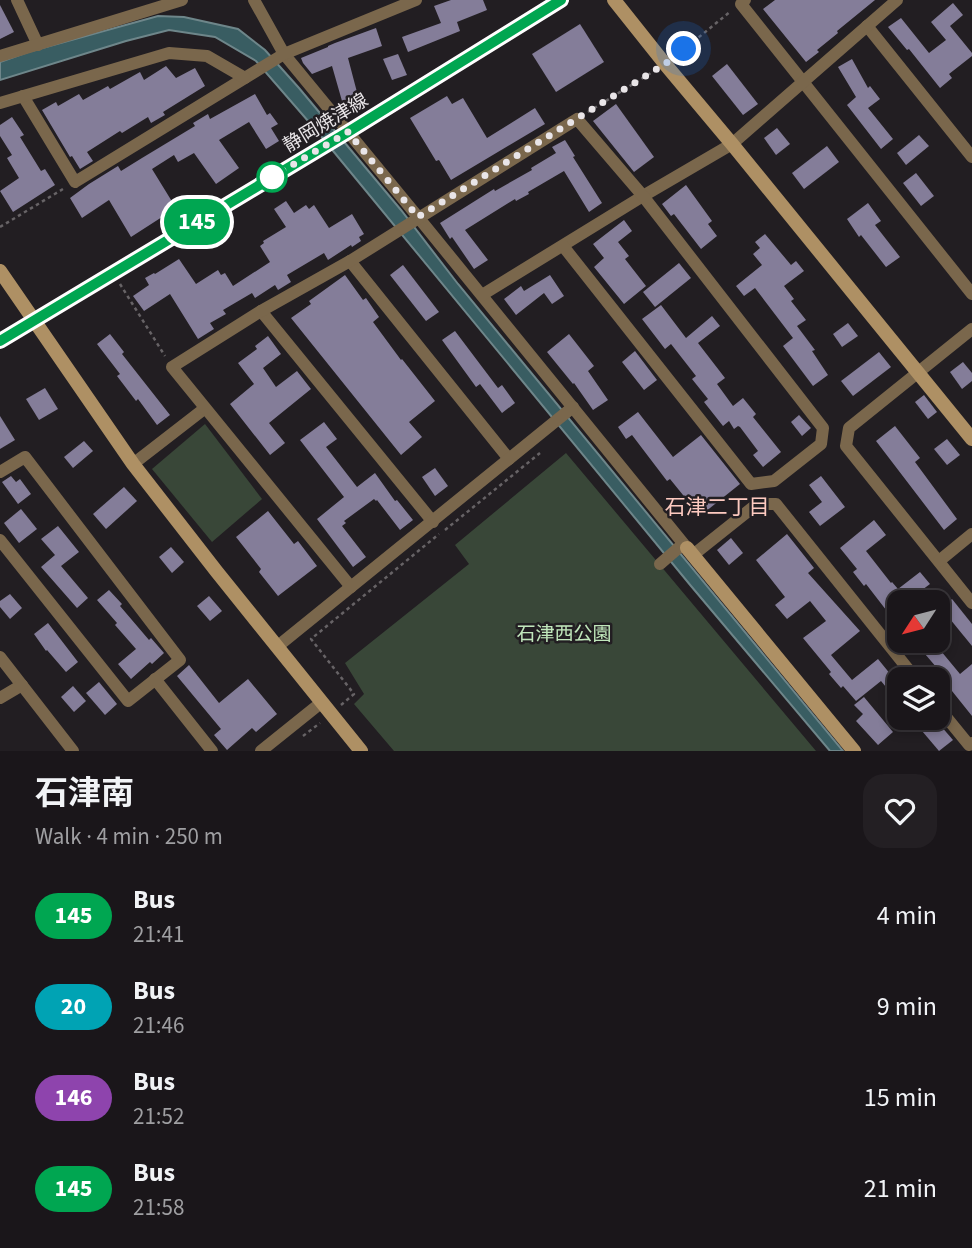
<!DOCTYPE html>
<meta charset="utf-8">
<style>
:root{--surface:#1a161a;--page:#231f23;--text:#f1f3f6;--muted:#9f9fa2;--line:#383539}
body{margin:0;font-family:"Source Sans 3","Noto Sans JP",sans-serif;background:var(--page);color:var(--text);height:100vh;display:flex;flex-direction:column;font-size:26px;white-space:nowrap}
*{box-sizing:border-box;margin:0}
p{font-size:23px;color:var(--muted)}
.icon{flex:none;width:38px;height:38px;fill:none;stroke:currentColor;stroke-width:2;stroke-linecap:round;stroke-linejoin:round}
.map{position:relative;height:751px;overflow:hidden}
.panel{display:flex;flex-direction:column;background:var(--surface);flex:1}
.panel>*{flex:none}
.badge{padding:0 14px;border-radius:23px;font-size:24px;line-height:46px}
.needle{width:46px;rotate:234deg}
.buttons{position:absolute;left:887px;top:590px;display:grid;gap:14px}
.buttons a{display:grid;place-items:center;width:63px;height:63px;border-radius:14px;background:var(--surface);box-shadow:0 4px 10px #0003,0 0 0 2px var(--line);font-size:35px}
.you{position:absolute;width:35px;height:35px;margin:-18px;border:5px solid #fff;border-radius:50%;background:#1a73e8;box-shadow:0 0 0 10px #1a73e833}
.map>.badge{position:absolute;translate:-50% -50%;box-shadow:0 0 0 4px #fff}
.round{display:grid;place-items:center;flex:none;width:74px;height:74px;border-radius:21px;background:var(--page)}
.overview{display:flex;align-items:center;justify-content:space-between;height:119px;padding:0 35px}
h1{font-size:33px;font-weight:700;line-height:52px}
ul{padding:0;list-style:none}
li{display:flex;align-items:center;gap:21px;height:91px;padding:0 35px}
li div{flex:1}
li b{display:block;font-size:26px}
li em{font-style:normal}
li .badge{min-width:77px;font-weight:700;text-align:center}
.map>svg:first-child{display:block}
</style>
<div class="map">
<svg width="972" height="751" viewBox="0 0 972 751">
<rect width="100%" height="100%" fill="#221e22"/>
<g fill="#394738">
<path d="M205 424 262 499 212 542 152 469Z"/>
<path d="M566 453 816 751H394L354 704 364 694 345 663 469 564 455 545Z"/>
</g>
<path fill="#395d62" stroke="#6e868a" stroke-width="2" d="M158 16 184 17 238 29 265 50 299 88 401 210 458 284 843 751H830L691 586 315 129 256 61 215 37 169 30 126 41 0 80V62L28 52Z"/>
<g fill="#847d99">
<path d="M451 0H483L487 10 457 22 460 31 408 52 402 37 441 23 434 6Z"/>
<path d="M775 0H875L837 31 838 33 817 50 819 52 806 62 763 9Z"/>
<path d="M953 3 963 15 950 26 972 53V56L949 74 952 78 940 88 909 49 907 50 888 27 901 18 929 53 946 40 931 22Z"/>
<path d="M0 5 14 32 0 39Z"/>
<path d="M580 24 604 62 556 92 532 54Z"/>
<path d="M376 28 382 46 348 58 358 96 342 101 332 66 312 74 303 63 301 58 328 47V46L335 43Z"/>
<path d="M398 54 407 75 392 80 383 59Z"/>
<path d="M852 59 868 88 870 86 880 99 868 108 893 139 881 149 847 105 856 97 838 67Z"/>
<path d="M727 64 758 104 743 115 712 76Z"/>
<path d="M166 66 176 78 195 68 205 86 163 112 165 115 151 123 148 117 122 133 120 131 87 152 93 161 80 169 72 156 70 157 42 110 56 102 58 106 79 94 83 100 108 86 110 89 140 72 144 80Z"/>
<path d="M255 94 267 115 270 113 278 124 271 128 279 141 266 149 249 122 219 140 239 168 216 184 194 153 178 162 174 155 152 169 176 208 131 237 109 200 82 218 70 198 89 184 118 166 121 171 142 158 195 126 193 123 208 114 210 119Z"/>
<path d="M447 96 452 104 463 98 487 138 535 108 545 124 451 180 439 160 436 161 410 118Z"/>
<path d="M616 104 654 157 634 172 593 121Z"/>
<path d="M12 117 24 135 20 137 41 171 45 169 55 185 13 212 0 191 19 178 7 158 12 155 0 136V125Z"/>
<path d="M777 128 790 144 776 155 764 138Z"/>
<path d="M919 135 929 146 906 165 897 153Z"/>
<path d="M565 140 575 156 573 157 602 203 589 212 564 171 528 192 529 194 516 201 515 199 465 230 488 260 474 269 452 237 450 239 440 223 494 189 495 191 532 170 531 168 556 153 552 147Z"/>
<path d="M827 146 839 162 804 189 792 173Z"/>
<path d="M916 173 934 196 921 206 903 183Z"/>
<path d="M686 185 712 221 708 224 717 236 701 249 674 214 671 216 662 204Z"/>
<path d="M286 201 294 213 306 205 309 209 314 205 329 228 352 214 364 234 359 237 361 241 352 247 351 245 328 260 324 253 287 275 291 282 278 290 275 285 255 298 252 293 223 310 226 314 210 323 214 329 198 339 170 294 144 311 133 296 149 285 145 278 154 273 155 274 179 259 196 284 218 270 221 275 225 273 233 286 270 262 260 246 264 243 263 241 286 227 274 209Z"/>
<path d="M868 203 881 221 875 225 900 257 886 267 861 235 859 237 847 219Z"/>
<path d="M624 220 632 231 618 242 629 256 625 259 646 286 624 304 594 267 604 258 593 244Z"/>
<path d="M765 234 791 265 796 261 804 271 784 286 794 299 791 301 806 320 797 326 815 350 812 351 828 375 813 386 783 346 793 338 755 288 744 296 736 286 762 265 753 254 760 248 755 242Z"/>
<path d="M679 263 691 278 655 307 643 292Z"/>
<path d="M403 265 439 312 426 321 390 275Z"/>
<path d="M345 275 363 300 366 298 379 317 373 322 401 360 402 359 435 401 409 422 422 437 401 455 291 318 311 304 309 301Z"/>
<path d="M550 275 564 296 552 304 544 293 516 315 504 299 521 286 524 291Z"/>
<path d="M661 305 686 338 712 316 720 326 698 343 725 378 717 384 733 406 743 398 756 414 753 417 781 452 763 467 753 455 758 451 740 427 738 426 734 429 729 421 723 426 704 402 708 399 692 379 696 376 671 344 665 349 642 319Z"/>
<path d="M848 323 858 336 842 347 833 334Z"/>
<path d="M455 331 498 388 502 385 515 403 502 413 480 384 476 387 442 340Z"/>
<path d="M110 334 124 352 122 354 170 415 157 425 138 399 136 401 117 376 120 374 97 344Z"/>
<path d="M569 334 594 366 588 371 608 400 593 410 574 383 573 384 547 352Z"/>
<path d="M268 336 281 354 263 368 276 387 297 371 311 389 269 423 285 443 270 455 230 404 254 384 238 363 257 349 255 346Z"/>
<path d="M635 351 657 380 644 390 622 362Z"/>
<path d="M879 352 891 367 853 396 841 381Z"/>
<path d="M963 362 972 373V381L962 389 950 372Z"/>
<path d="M45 388 58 409 39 420 26 399Z"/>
<path d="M924 395 937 412 928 419 915 402Z"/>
<path d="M638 412 673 457 701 435 740 484 700 516 670 479 667 481 632 435 626 439 618 427Z"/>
<path d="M799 415 811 428 802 436 791 422Z"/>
<path d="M0 416 15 440 0 449Z"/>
<path d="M324 422 337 439 326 447 357 487 375 473 395 501 397 500 413 520 400 530 377 500 376 501 374 499 344 521 346 523 342 526 366 557 353 567 317 519 344 497 300 440Z"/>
<path d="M895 426 920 458 915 462 957 519 944 530 876 441Z"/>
<path d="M947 439 960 455 947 465 934 449Z"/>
<path d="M84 441 93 451 73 468 64 457Z"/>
<path d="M435 468 448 486 435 496 422 477Z"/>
<path d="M11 476 16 482 20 479 31 494 18 504 2 482Z"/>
<path d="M821 476 845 507 820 526 809 512 822 502 809 485Z"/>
<path d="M124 487 137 501 106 529 93 514Z"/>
<path d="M21 509 37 529 19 543 4 523Z"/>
<path d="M268 511 294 544 298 541 317 566 278 596 259 572 261 569 236 537Z"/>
<path d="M874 520 886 535 866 551 891 583 892 582 898 589 920 572 930 584 906 602H900V628L866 584 864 586 853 572 857 569 840 548Z"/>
<path d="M58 526 79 552 61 566 88 598 77 608 41 567 55 555 41 539Z"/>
<path d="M787 534 814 568 808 573 860 631 831 655 852 680 878 659 900 686V704L881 681 856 701 843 686 841 688 829 674 831 672 803 638 826 621 810 601 787 619 775 605 785 597 756 560Z"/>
<path d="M731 538 743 553 729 565 717 550Z"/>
<path d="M171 547 184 562 172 573 159 557Z"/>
<path d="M109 590 122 604 120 606 149 640 151 638 164 653 152 664 150 662 131 679 118 664 136 649 115 625 117 623 97 600Z"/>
<path d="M10 594 22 608 10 619 0 607V601Z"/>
<path d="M209 596 222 611 210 621 197 606Z"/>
<path d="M952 599 972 624V646L941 608Z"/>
<path d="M48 623 78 662 66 672 47 650 46 651 34 634Z"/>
<path d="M936 645 960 674 972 664V716L952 691 950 693 939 678 943 675 925 654Z"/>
<path d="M189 665 219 703 248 679 277 714 256 732 252 728 227 750 214 735 221 729 177 676Z"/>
<path d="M99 682 117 704 105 715 86 693Z"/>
<path d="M73 686 86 701 74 712 61 697Z"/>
<path d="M864 697 893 732 878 745 856 721 863 714 854 705Z"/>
<path d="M911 718H934L953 740 939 751Z"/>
</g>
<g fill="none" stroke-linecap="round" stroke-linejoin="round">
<g stroke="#676366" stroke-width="2.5" stroke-dasharray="3.5 3.5" stroke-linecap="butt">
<path d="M677 55 731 11"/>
<path d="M588 112 654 71"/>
<path d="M0 227 63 189"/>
<path d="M120 284 165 356"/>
<path d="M445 530 540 453"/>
<path d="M341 705 354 694 311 639 439 534"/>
<path d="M303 736 320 723"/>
</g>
<g stroke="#7a674c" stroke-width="12">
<path d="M17 0 38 45"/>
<path d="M254 0 284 54 418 217 687 548"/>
<path d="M745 0 741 4 972 294"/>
<path d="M867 26 972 157"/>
<path d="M0 56 182 0"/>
<path d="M23 96 75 182 284 54 416 0"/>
<path d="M0 103 169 53 207 56 245 78"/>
<path d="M350 261 509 459"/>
<path d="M482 295 643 196 732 144 897 0"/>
<path d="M261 311 433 522"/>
<path d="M972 329 849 428 846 446 972 603"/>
<path d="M133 464 204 409"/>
<path d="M0 472 25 457 180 660 128 701 0 540"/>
<path d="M693 555 757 504H776L916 679"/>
<path d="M939 561 972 534"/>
<path d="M660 564 683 544"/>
<path d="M351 587 172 367 261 311 350 261 577 119 643 196 823 428 821 444 774 481 751 484 563 246"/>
<path d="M278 646 573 407"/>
<path d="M0 657 73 751"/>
<path d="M155 679 212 751"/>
<path d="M0 698 22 685"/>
<path d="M938 707 969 745 972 743"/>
<path d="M261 751 322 702"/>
</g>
<g stroke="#ae9064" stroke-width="14">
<path d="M614 0 665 64 732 144 972 439"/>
<path d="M0 271 133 464 217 572 361 751"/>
<path d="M0 341 348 132 561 0"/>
<path d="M687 548 854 751"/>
</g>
</g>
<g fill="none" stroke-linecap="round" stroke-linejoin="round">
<defs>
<path id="line" d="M0 341 348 132 561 0"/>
</defs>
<use href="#line" stroke="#fff" stroke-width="16"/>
<use href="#line" stroke="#00a651" stroke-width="10"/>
<path stroke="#e9e5e8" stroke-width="7" stroke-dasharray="0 12.6" d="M272 177 348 132 418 217 665 64 684 49"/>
</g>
<circle fill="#fff" stroke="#00a651" stroke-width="3.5" cx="272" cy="177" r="14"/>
<g text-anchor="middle" stroke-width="5" stroke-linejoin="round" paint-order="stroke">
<g font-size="19" fill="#e9e5e8" stroke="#221e22">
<text transform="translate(325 122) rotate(-31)" y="7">静岡焼津線</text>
</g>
<g font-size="19" fill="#c0e7bb" stroke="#221e22">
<text x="564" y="640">石津西公園</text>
</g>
<g font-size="21" fill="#fdcac0" stroke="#221e22">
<text x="717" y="514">石津二丁目</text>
</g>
</g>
</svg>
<div class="buttons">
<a><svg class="needle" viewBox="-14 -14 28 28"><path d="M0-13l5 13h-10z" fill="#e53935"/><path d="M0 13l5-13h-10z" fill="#9f9fa2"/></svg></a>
<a><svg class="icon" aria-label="layers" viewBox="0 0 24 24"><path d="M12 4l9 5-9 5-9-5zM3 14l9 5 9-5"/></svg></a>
</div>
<div class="you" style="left:684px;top:49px"></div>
<b class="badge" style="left:197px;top:222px;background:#00a651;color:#fff">145</b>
</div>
<section class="panel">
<div class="overview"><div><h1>石津南</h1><p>Walk · 4 min · 250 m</p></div><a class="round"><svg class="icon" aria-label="heart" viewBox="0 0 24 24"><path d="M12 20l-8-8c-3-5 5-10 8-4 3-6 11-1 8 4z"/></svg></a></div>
<ul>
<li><span class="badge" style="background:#00a651;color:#fff">145</span><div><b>Bus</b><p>21:41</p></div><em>4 min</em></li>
<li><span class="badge" style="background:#00a3b4;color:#fff">20</span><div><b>Bus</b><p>21:46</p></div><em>9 min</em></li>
<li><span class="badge" style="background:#8e44ad;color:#fff">146</span><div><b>Bus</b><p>21:52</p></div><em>15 min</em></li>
<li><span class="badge" style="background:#00a651;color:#fff">145</span><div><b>Bus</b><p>21:58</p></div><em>21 min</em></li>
</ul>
</section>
